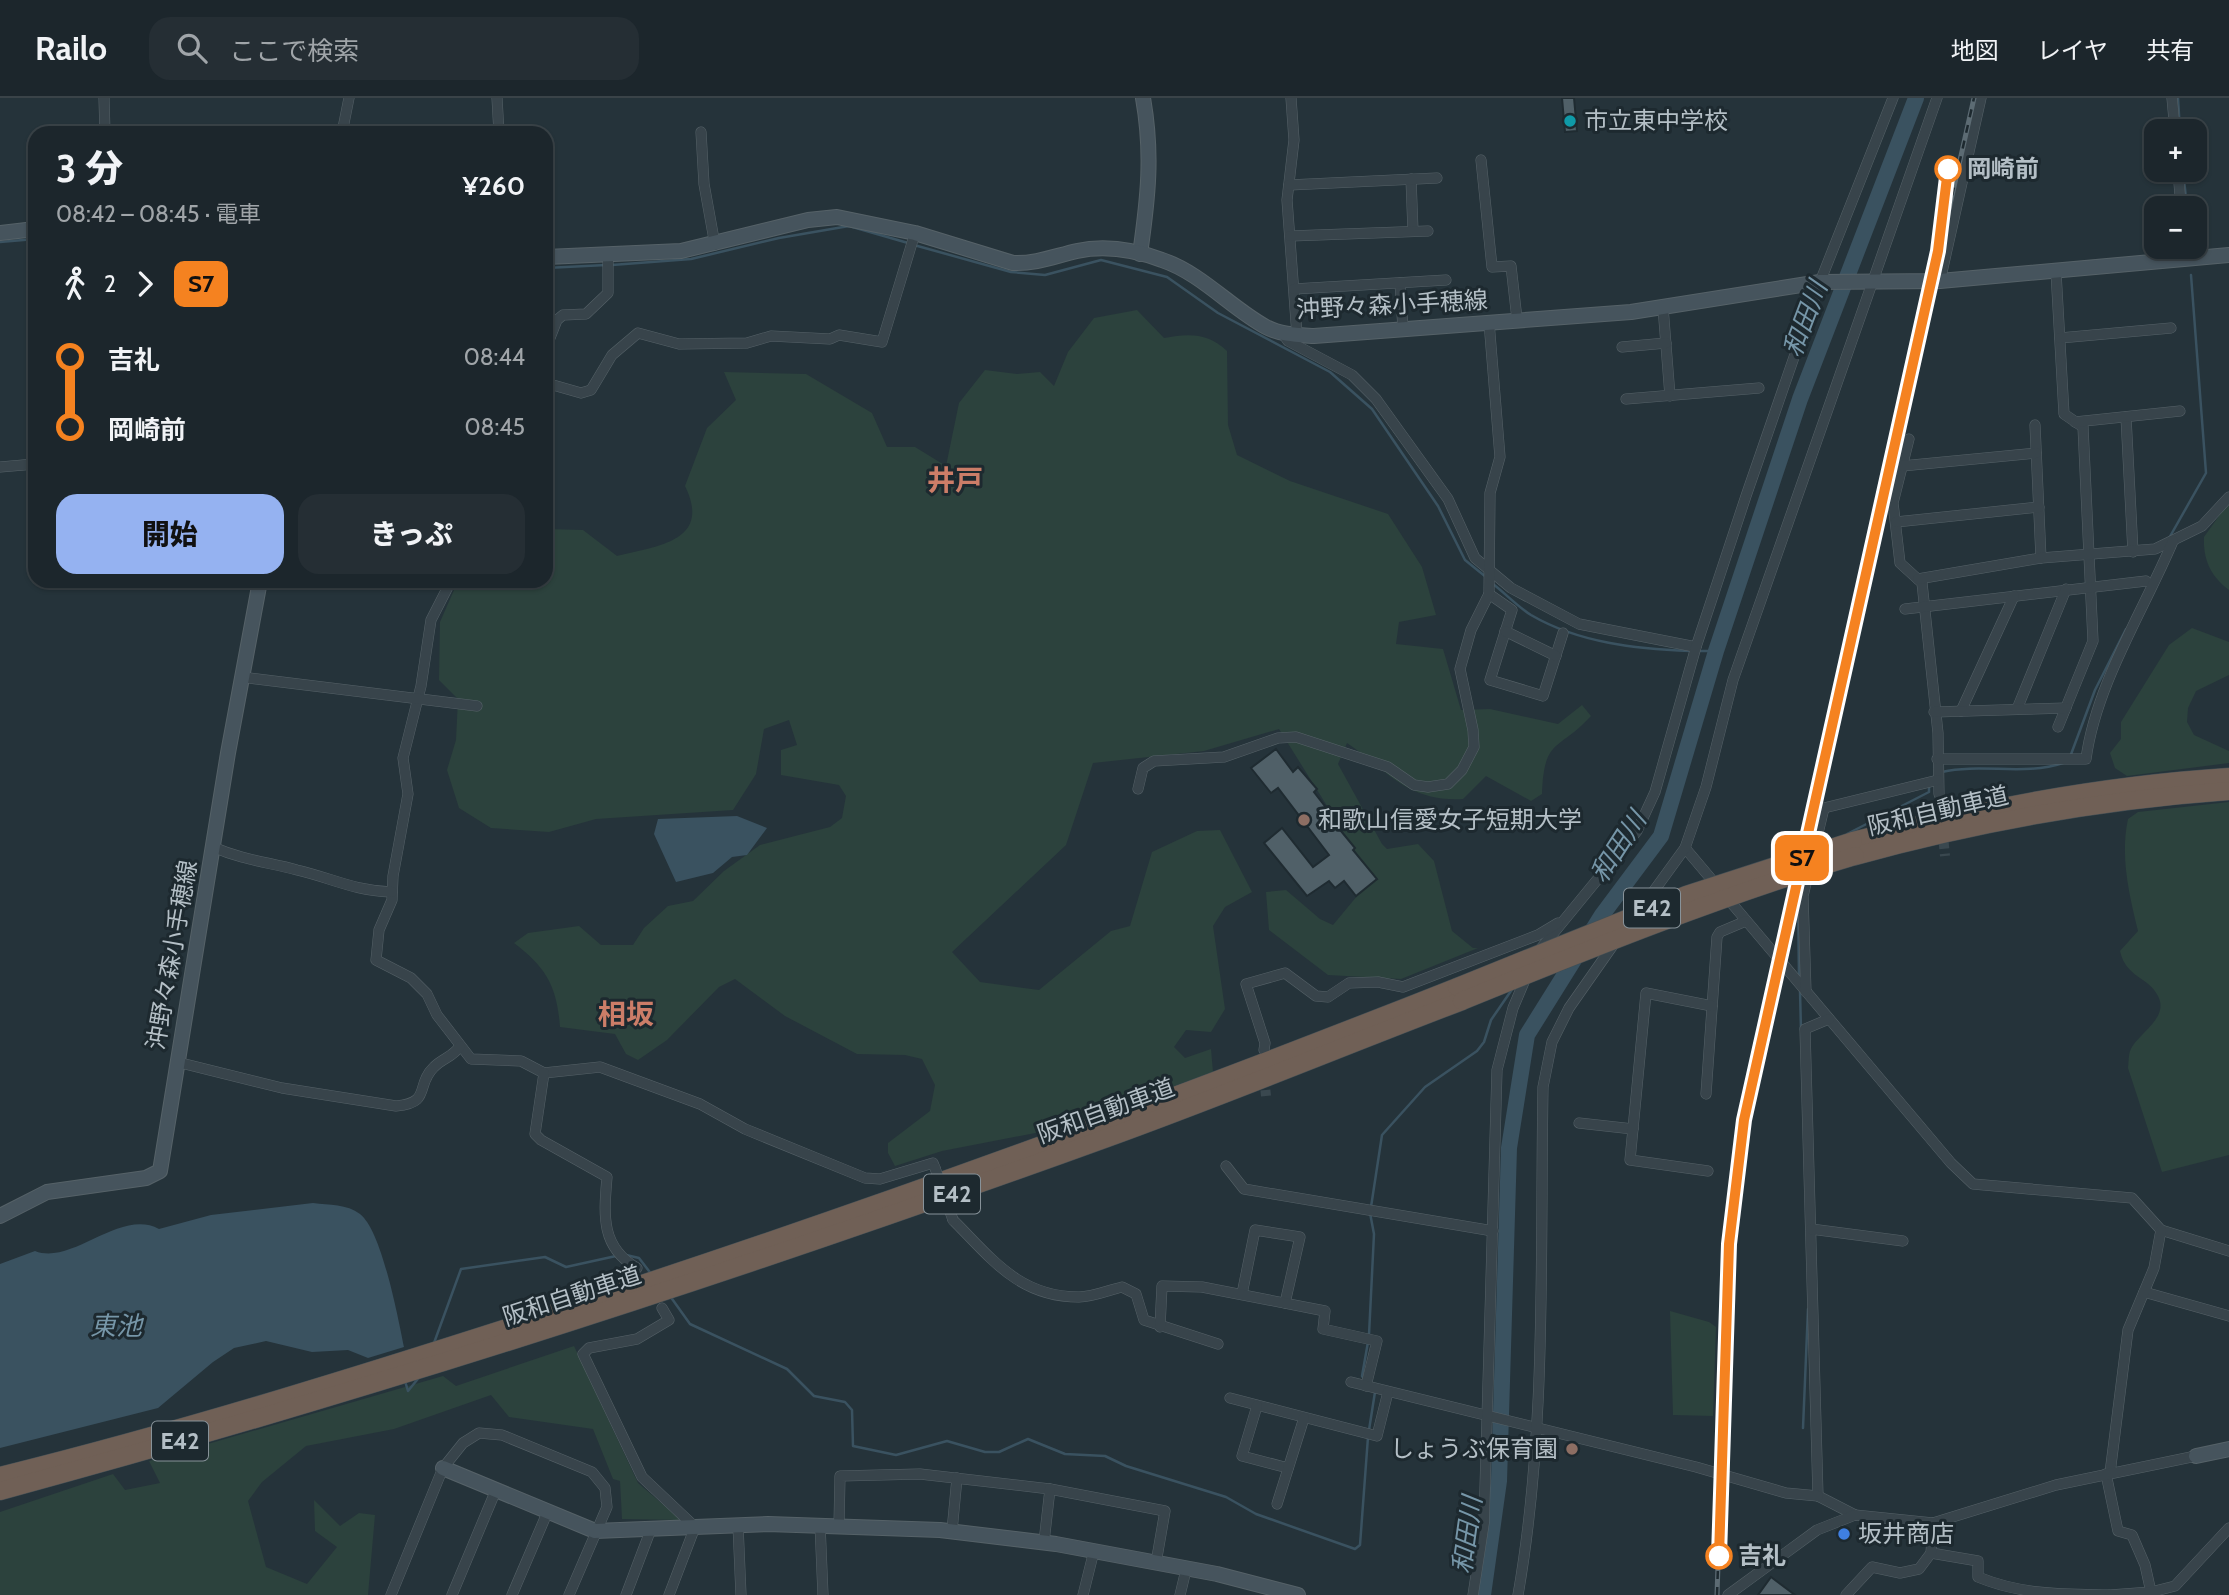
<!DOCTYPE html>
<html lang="ja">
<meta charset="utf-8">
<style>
:root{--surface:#1c262c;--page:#252e34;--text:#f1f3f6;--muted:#a0a5a9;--line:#3a4348;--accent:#95b2f1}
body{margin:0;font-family:Cabin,"Noto Sans JP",sans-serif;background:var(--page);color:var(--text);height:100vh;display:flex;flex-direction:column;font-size:26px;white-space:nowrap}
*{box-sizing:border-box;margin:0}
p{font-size:23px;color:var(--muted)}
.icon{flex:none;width:38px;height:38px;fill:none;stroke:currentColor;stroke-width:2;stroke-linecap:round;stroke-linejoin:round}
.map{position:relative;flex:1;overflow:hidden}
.sheet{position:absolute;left:28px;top:28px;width:525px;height:462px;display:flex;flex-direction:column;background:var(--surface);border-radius:21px;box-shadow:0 2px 5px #0004,0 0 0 2px var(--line)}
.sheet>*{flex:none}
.badge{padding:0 14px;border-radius:10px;font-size:24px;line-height:46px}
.controls{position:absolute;left:2144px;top:21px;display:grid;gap:14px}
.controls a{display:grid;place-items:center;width:63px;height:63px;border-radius:14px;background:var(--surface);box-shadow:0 2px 5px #0004,0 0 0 2px var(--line);font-size:35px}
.map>.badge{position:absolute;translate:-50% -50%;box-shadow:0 0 0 4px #fff}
.legs{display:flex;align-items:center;gap:10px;height:77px;padding:0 28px;font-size:23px}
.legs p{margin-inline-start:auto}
.headline{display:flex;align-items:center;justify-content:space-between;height:119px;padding:0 28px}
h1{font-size:38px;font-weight:800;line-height:52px}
.cta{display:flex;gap:14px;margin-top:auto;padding:14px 28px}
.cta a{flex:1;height:80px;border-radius:21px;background:var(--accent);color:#111;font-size:28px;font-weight:800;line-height:80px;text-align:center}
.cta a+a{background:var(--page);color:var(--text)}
ul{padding:0 28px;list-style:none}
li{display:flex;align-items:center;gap:24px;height:70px;font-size:26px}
li i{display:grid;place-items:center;width:10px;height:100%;margin:0 9px;background:currentColor}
li i::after{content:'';width:18px;height:18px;margin:-9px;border:5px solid;border-radius:50%;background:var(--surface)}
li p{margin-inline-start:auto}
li:first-child i{background:linear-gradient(#0000 50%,currentColor 0)}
li:last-child i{background:linear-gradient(currentColor 50%,#0000 0)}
header{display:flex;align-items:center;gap:42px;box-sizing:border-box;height:98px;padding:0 35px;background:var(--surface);border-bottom:2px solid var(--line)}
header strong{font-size:33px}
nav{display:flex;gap:38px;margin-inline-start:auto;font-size:24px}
.search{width:490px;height:63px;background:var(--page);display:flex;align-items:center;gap:18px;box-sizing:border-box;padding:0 24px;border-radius:21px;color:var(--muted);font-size:26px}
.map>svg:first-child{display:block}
</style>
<header>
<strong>Railo</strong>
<div class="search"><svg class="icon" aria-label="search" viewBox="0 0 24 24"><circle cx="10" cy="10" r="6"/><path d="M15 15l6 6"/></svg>ここで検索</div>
<nav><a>地図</a><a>レイヤ</a><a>共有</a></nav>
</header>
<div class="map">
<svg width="2229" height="1497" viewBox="0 0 2229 1497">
<rect width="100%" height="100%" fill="#25333a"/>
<g fill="#2c423d">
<path d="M1137 212 1164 240C1189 235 1209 235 1227 253L1228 327 1237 357 1290 383 1388 416 1422 469 1436 517 1399 524 1396 546 1443 551 1461 612 1490 611 1558 626 1582 607 1591 618C1558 654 1544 639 1542 696L1531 703 1486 678 1463 701C1407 704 1388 673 1347 645L1338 666 1382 746 1387 751 1418 746 1434 763 1452 833 1473 850H1478L1401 881 1328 877 1269 832 1266 794 1286 792 1320 821 1333 827 1372 780 1279 631 1204 653 1093 665 1066 747 952 854 980 884 1039 892 1111 833 1130 828 1152 754 1197 733 1220 732 1252 794 1225 809 1213 828 1225 911 1211 934 1186 932 1174 949 1185 960 1211 951 1213 974 1056 1031 942 1053 895 1068 888 1055V1045L930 1013 935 987 922 961 905 957 857 956 785 918 735 881 719 889 667 942 638 962 626 956 615 936 560 929C557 889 547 870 514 845L528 835 579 828 601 847H633L644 830 668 808 693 803 724 773 760 747 830 729 842 720 846 698 839 687 781 677V652L797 647 789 622 764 631 756 676 733 712 596 721 549 734 491 730 459 710 447 672 456 642 458 601 439 582 440 524 458 483H546V431L583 432 617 458C658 448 712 443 685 388L707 330 736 302 724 274 806 276 872 315 887 349H915L946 368 959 305 985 272 1017 276 1040 274 1054 288 1068 254 1094 220Z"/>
<path d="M2229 404V492C2210 478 2203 461 2204 439Z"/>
<path d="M2192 530 2229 544V577L2196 593 2188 610 2187 624 2194 637 2229 653V665L2127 678 2115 670 2110 655 2121 641V624L2169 547Z"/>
<path d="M2229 704V1057L2162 1074 2128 970C2129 963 2128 955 2132 949 2141 934 2169 919 2158 898 2149 879 2126 880 2120 853L2138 833C2129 796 2120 758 2128 721L2138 714Z"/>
<path d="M1670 1213 1709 1224 1716 1229 1713 1318 1673 1317Z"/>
<path d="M574 1248 638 1385 681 1422 622 1421 620 1383 613 1381 593 1331 509 1319 491 1297 394 1331 306 1348 262 1384 248 1403 266 1469 307 1486 337 1449 315 1433 314 1402 340 1428 359 1415 375 1417 368 1497H0V1414L113 1376 125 1392 160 1385 149 1363 443 1278 456 1288Z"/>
</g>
<g fill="#3a5260">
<path d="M737 718 767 730 747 757 732 759 713 775 676 784 654 736 658 721Z"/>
<path d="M313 1105C329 1107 347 1106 360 1116 382 1133 398 1220 404 1249L368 1260 348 1252 312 1254 266 1243 234 1250 213 1264 158 1310 0 1350V1166L35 1153C72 1168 120 1110 159 1131L211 1117Z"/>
</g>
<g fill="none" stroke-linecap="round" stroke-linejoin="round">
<g stroke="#3a5260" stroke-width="2.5">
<path d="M2178 0 2180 33"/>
<path d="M2183 72 2187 110"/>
<path d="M0 144 35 141"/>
<path d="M914 147 1011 174 1045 177 1101 162 1167 179 1218 215 1330 274 1372 311 1438 408 1465 462 1486 479"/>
<path d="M612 167 691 161 779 140 849 128 908 145"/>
<path d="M546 170 606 167"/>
<path d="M2168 442 2206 375 2191 177"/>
<path d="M1493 486C1506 496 1518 509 1531 517 1579 545 1637 551 1690 553"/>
<path d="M1697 553H1716"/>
<path d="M2070 659 2095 592 2126 531"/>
<path d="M1942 674C1981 665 2025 678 2063 665"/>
<path d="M1847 736 1929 694V687"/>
<path d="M1798 802 1799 879"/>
<path d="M1800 893 1801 932"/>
<path d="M1371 1109 1382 1037 1425 989 1477 953 1484 944 1491 922 1513 890"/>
<path d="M622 1156 639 1160 652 1177"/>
<path d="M670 1198 690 1226 787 1271 814 1298 845 1304 852 1312 853 1348 896 1357 947 1343 985 1354H999L1028 1341 1065 1356 1105 1358 1126 1368 1226 1399 1256 1416 1355 1451 1360 1447 1368 1339"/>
<path d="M1369 1237 1374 1136 1370 1115"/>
<path d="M434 1245 461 1171 545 1159 566 1169 616 1158"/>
<path d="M1364 1281 1362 1278 1368 1244"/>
<path d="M405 1283 408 1293 421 1277"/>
<path d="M1803 1330 1808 1211"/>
<path d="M1369 1332 1375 1294"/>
</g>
<path stroke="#3a5260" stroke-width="16" d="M1483 1497 1499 1383 1509 1050 1527 937 1602 817 1661 738 1716 553 1800 301 1916 0"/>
</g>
<g fill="#506068" stroke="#1f2b31" stroke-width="2">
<path d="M1562 0H1574L1577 33 1565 34Z"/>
<path d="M1276 651 1293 674 1298 669 1317 691 1314 694 1338 725 1336 727 1355 750 1353 752 1377 781 1356 798 1344 783 1335 790 1329 783 1307 798 1264 745 1282 730 1313 769 1329 757 1278 690 1271 695 1251 670Z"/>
<path d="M1771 1479 1795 1497H1758Z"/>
</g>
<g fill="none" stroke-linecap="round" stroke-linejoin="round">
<g stroke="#3a484f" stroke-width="10" stroke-dasharray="10 5" stroke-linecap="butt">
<path d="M1939 696 1945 758"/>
<path d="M1264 977 1266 998"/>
</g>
<defs>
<g id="street">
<path d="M104 0 105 35"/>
<path d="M497 0 499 35"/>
<path d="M1291 0 1294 42 1287 102 1297 237"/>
<path d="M2172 0 2175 33"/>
<path d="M701 34 704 86 715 147"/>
<path d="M342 35 349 0"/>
<path d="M1481 62 1492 169 1511 168 1517 221"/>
<path d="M2178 72 2181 110"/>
<path d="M1411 81 1413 133"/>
<path d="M1289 87 1437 80"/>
<path d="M1290 138 1428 133"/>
<path d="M2056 174 2064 316 2083 329 2093 543 2058 629"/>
<path d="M1940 183 1981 0"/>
<path d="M1400 185 1403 231"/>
<path d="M1294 191 1446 182"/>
<path d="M1663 209 1670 298"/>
<path d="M1283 236 1288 243 1352 277 1376 301 1448 401 1475 460 1511 490 1579 526 1696 549"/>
<path d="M2060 240 2171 230"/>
<path d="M1622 249 1666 245"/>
<path d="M546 250 557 222 563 217 586 216 608 195V158"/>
<path d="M546 285 581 295 591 292 612 257 638 235 679 246 747 245 771 238 830 241 839 237 882 244 915 135"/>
<path d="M1626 301 1759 290"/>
<path d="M2126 319 2133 454"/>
<path d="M2075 324 2180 313"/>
<path d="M2035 327 2041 460"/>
<path d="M1909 341 1893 405 1900 465 1922 485 1938 635 1939 696"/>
<path d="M1902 368 2036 355"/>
<path d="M0 369 35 366"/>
<path d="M1896 424 2039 409"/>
<path d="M1918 481 2041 460 2155 451 2202 428 2229 399"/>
<path d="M451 483 431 522 421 588 403 660 408 696 393 778 392 802 379 832 376 862 411 880 427 896 437 917 471 961 521 963 544 975 600 969 700 1006 745 1031 865 1080 880 1081 933 1065 935 1070"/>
<path d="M1489 496 1512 512 1490 582 1543 598 1563 535"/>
<path d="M1905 511 2146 483"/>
<path d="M1505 533 1556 558"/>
<path d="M241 579 477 608"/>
<path d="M2017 611 2066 491"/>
<path d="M1961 613 2014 498"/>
<path d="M1934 614 2066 610"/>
<path d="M1937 661H2086C2096 586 2144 512 2173 443"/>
<path d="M1138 691 1143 670 1154 663 1224 659 1278 640 1296 639 1388 669 1414 687 1428 689 1448 686 1462 672 1474 649 1473 632 1460 571 1471 532 1489 496 1490 395 1500 359 1489 224"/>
<path d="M213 749C243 762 267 764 297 772 335 781 351 792 392 794"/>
<path d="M1685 750 1951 1065 1973 1086 2132 1100 2161 1132 2229 1153"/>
<path d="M1640 812 1685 750 1706 689 1733 582 1937 0"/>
<path d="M1538 854 1637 733 1655 694 1696 549 1746 398 1820 184 1893 0"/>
<path d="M1806 894 1803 798 1824 710 1938 682"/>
<path d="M1829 921 1805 931 1818 1398 1855 1417"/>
<path d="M1264 952 1265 945 1246 886 1285 875 1316 898 1328 899 1349 885 1378 884 1403 889 1538 837 1558 825"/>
<path d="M177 964 282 990 396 1008C432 1005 415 987 434 969 443 960 453 959 460 948"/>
<path d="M544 975 535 1036 541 1042 607 1079C604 1116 600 1149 637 1170"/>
<path d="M1706 996 1717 839 1720 834 1746 823"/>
<path d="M1579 1025 1633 1031"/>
<path d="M1226 1068 1244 1091 1493 1133"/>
<path d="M1708 1073 1630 1062 1646 895 1712 908"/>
<path d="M953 1122C992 1161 1019 1199 1079 1199 1093 1199 1109 1192 1122 1189L1136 1196 1144 1222 1218 1246"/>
<path d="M1811 1131 1903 1143"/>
<path d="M2144 1194 2229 1218"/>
<path d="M1242 1196 1255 1132 1300 1139 1285 1205"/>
<path d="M662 1210 669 1222 637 1241 589 1250 583 1256 642 1379 695 1429 669 1497"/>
<path d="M1160 1229 1162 1188 1202 1189 1325 1213 1323 1231 1377 1243 1366 1288"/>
<path d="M1351 1284 1696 1369 1786 1395 1818 1398"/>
<path d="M1230 1300 1377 1338 1388 1294"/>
<path d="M1257 1308 1242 1358 1288 1370"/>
<path d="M2110 1375 2128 1232 2154 1170 2161 1132"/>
<path d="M2106 1376 2118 1433 2132 1437 2145 1467 2151 1494"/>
<path d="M1277 1406 1304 1320"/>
<path d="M820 1426 823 1497"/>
<path d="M738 1427 741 1497"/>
<path d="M839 1427 840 1378 920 1376 1050 1391 1165 1413 1156 1465"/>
<path d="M952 1433 957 1380"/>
<path d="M1044 1444 1050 1391"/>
<path d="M1931 1455 1978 1463V1479C2022 1497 2061 1496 2108 1497"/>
<path d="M391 1497 443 1370 463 1345 479 1335 502 1337 592 1374 605 1390 607 1409 569 1497"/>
<path d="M452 1497 496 1392"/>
<path d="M512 1497 548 1413"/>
<path d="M626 1497 651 1431"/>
<path d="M1083 1497 1094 1453"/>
<path d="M1180 1497 1186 1472"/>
<path d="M1473 1497 1484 1425 1497 972 1513 910 1527 877"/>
<path d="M1518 1497C1547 1331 1540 1157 1543 989L1552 944 1569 910 1616 843"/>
<path d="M1728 1497 1817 1432 1855 1417 1933 1425 2056 1387 2196 1358"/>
<path d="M1846 1497 1872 1469 1900 1475 1919 1471 1931 1455 1933 1425"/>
<path d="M2110 1497 2151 1494 2175 1488 2229 1430"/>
</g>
<g id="secondary">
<path d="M0 135 35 131"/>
<path d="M1140 156C1148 100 1153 56 1143 0"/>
<path d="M546 159 681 153 808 122 837 119 915 135 1013 165C1036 166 1055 158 1077 153 1105 147 1135 152 1162 162 1201 175 1231 210 1266 229 1281 237 1298 237 1314 238L1631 214 1820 184 1940 183 2229 157"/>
<path d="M0 1118 47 1094 146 1080 160 1073 228 655 260 483"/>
<path d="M2196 1358 2229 1351"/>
<path d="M443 1370 595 1433 768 1426 940 1432 1056 1446 1217 1476 1298 1497"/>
</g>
<g id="highway">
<path d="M1853 743C1976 711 2101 687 2229 679"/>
<path d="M1855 758C1978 724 2102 702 2229 693"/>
<path d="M0 1378C190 1331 377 1272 563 1212 865 1114 1162 1006 1457 889"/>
<path d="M0 1393C374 1292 743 1172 1107 1040 1226 997 1344 948 1462 903"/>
</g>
</defs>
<use href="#street" stroke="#566268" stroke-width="11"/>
<use href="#secondary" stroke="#566268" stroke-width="16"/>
<use href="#highway" stroke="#434f55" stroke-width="19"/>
<use href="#street" stroke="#38444b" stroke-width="10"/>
<use href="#secondary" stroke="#46545d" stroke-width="14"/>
<use href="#highway" stroke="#706056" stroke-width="18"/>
<defs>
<path id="rail" d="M1717 1497 1729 1146 1744 1022 1974 0"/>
</defs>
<use href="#rail" stroke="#5c6b73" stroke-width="5"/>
<use href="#rail" stroke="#1d292f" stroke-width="2.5" stroke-dasharray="8" stroke-linecap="butt"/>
<defs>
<path id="street-bridge" d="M935 1070 953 1122"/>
<g id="highway-bridge">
<path d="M1457 889 1686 797 1853 743"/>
<path d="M1462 903C1592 850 1721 798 1855 758"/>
</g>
</defs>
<use href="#street-bridge" stroke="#566268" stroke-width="11" stroke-linecap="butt"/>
<use href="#highway-bridge" stroke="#434f55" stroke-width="19" stroke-linecap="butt"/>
<use href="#street-bridge" stroke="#38444b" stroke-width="10"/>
<use href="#highway-bridge" stroke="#706056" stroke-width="18"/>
</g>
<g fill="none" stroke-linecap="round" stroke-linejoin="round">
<defs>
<path id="line-1" d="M1719 1458 1729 1146 1744 1022 1938 153 1948 71"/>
</defs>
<use href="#line-1" stroke="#fff" stroke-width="16"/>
<use href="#line-1" stroke="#f58220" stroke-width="10"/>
</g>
<circle fill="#0f9aa8" stroke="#1d292f" stroke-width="2.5" cx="1570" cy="23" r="7"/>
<g fill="#fff" stroke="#f58220" stroke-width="3.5">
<circle cx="1948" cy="71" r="12"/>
<circle cx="1719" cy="1458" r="12"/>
</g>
<g fill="#8d6e63" stroke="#1d292f" stroke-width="2.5">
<circle cx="1304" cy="722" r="7"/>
<circle cx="1572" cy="1351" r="7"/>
</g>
<circle fill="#3f7fe0" stroke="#1d292f" stroke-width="2.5" cx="1844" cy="1436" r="7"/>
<g text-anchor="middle" stroke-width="6" stroke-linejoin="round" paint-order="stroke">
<g fill="#1d292f" stroke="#879299" stroke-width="2">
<rect x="1624" y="790.5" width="56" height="39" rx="5"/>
<rect x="924" y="1076.5" width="56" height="39" rx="5"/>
<rect x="152" y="1323.5" width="56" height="39" rx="5"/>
</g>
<g font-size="23" font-weight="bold" fill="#b4bfc6">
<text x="1652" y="818">E42</text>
<text x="952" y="1104">E42</text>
<text x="180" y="1351">E42</text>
</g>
<g font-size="24" fill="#b4bfc6" stroke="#1d292f" text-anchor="start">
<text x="1584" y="31">市立東中学校</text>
<text x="1318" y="730">和歌山信愛女子短期大学</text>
<text x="1558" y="1359" text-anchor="end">しょうぶ保育園</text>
<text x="1858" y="1444">坂井商店</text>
</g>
<g font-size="24" font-weight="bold" fill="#b4bfc6" stroke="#1d292f" text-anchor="start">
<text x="1967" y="79">岡崎前</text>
<text x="1738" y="1466">吉礼</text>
</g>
<g font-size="24" fill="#b4bfc6" stroke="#1d292f">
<text transform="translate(1392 207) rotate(-3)" y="8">沖野々森小手穂線</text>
<text transform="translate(1938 713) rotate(-13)" y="8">阪和自動車道</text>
<text transform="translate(172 857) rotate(-80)" y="8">沖野々森小手穂線</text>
<text transform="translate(1106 1013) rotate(-20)" y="8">阪和自動車道</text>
<text transform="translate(572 1198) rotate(-18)" y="8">阪和自動車道</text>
</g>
<g font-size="26" font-style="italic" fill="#7696a8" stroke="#1d292f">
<text transform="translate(1805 221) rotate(-69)" y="9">和田川</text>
<text transform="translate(1618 749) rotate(-57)" y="9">和田川</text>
<text x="116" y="1237">東池</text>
<text transform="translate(1467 1437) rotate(-82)" y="9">和田川</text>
</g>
<g font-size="28" font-weight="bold" fill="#cc7d68" stroke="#1d292f">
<text x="955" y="392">井戸</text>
<text x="626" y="926">相坂</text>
</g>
</g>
</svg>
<div class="controls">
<a>+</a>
<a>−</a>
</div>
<b class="badge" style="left:1802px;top:760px;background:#f58220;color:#111">S7</b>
<section class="sheet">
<div class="headline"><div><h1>3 分</h1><p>08:42 – 08:45 · 電車</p></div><b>¥260</b></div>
<div class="legs"><svg class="icon" aria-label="walk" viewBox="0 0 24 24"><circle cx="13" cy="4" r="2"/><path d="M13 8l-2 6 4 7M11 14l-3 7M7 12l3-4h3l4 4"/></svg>2<svg class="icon" aria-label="forward" viewBox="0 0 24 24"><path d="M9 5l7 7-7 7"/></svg><b class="badge" style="background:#f58220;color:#111">S7</b></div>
<ul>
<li><i style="color:#f58220"></i><b>吉礼</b><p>08:44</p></li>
<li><i style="color:#f58220"></i><b>岡崎前</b><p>08:45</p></li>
</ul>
<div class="cta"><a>開始</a><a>きっぷ</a></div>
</section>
</div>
